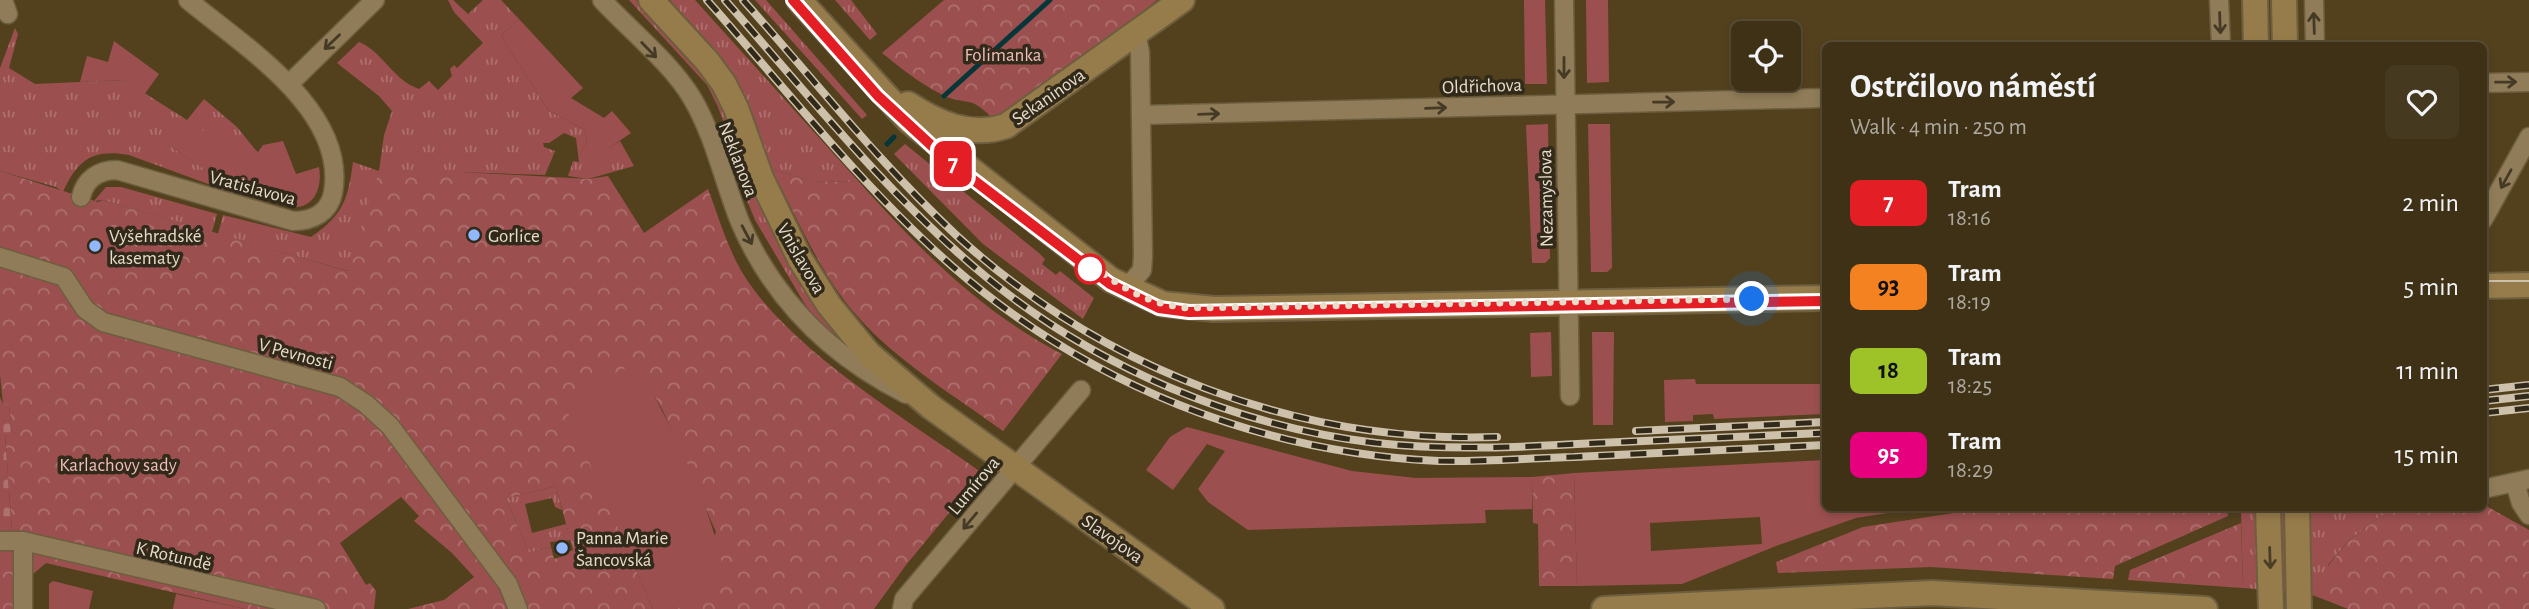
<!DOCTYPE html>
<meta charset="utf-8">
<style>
:root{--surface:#3e3116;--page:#45391f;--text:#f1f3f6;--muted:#ada9a1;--line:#574c35}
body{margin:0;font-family:"Alegreya Sans",sans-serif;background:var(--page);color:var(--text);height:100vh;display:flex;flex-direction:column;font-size:26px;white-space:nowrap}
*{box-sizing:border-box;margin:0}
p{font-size:23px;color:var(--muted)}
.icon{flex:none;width:38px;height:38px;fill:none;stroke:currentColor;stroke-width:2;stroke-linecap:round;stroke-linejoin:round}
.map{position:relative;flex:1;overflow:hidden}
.sheet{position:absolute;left:1822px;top:42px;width:665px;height:469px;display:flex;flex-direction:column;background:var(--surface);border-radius:10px;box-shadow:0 4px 10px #0003,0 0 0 2px var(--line)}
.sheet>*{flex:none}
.badge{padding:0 14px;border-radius:10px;font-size:24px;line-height:46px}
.controls{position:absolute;left:1731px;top:21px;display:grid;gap:14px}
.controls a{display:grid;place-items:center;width:70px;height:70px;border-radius:10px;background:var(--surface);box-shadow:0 4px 10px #0003,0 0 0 2px var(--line);font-size:35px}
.you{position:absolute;width:35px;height:35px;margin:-18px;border:5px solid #fff;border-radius:50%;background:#1a73e8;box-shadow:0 0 0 10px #1a73e833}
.map>.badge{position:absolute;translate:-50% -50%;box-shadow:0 0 0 4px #fff}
.round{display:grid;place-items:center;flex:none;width:74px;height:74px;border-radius:10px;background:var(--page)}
.summary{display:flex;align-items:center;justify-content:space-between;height:119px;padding:0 28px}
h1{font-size:33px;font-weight:700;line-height:52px}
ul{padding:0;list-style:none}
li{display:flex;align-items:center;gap:21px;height:84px;padding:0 28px}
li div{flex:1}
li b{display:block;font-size:26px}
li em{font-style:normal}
li .badge{min-width:77px;font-weight:700;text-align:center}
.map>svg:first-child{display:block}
</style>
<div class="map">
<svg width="2529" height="609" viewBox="0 0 2529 609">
<defs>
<pattern id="grass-tufts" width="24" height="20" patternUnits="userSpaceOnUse" patternTransform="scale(1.75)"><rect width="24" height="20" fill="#9b504f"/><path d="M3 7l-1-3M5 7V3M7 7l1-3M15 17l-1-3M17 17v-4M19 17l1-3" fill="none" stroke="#ae716f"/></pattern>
<pattern id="forest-crowns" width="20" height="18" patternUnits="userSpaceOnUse" patternTransform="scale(1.75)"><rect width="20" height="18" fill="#9b504f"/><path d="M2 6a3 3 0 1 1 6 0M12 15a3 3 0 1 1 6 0" fill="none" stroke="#ae716f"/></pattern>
<pattern id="cemetery-stones" width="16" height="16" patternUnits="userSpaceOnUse" patternTransform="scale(1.75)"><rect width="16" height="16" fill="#9b504f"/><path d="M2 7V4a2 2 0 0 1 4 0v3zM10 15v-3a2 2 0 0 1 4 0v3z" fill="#ae716f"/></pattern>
</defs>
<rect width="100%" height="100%" fill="#53411e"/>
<g fill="url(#grass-tufts)">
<path d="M448 0H453L468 14 483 0H501L519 19 501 36 549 111 585 130 587 141 580 154 609 148 620 141 634 166 588 179 568 176 573 161 579 162 576 138 564 133 549 143H543L544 147 555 151 545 175 460 172 348 271 218 234 223 215 311 237C343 215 348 200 353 162L379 171 384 135 392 111 379 96 337 63 359 42C383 52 393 80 419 89L429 81 438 90 452 76 450 69 454 65 457 68 483 43 454 12Z"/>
<path d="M629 0H636C660 26 688 51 708 80 733 117 742 163 759 203 784 262 820 312 859 361L815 319 803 301 755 220 736 173 742 171 718 107 707 85Z"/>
<path d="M670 0H695L859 182 810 181 771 169 746 98 723 59Z"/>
<path d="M755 0H766L867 115 862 119Z"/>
<path d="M835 0H851L877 34 870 40Z"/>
<path d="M15 28 18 34 9 68 35 84 124 80 187 120 204 99 237 127 258 153 251 162 168 145 233 187 230 192 129 155C93 149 78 159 63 192L56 187 0 171V68Z"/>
<path d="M905 144 1040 254 1045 259 1042 264 1056 275 1060 271 1094 298 1083 319 983 244 894 154Z"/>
<path d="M106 187H121L217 214 212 232 103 200 94 201Z"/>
<path d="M556 486 562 510 555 507 552 498 525 504 532 533 566 524 571 540 550 542 551 547 529 553 506 498Z"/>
<path d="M2390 509 2348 541 2328 565V601L2307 593 2243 588 2241 512Z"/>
</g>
<g fill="url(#forest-crowns)" fill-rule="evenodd">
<path d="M944 0H1157L1017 113 993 119C969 93 966 107 941 94 919 83 901 68 882 53Z"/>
<path d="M771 169 810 181 859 182C919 249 981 312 1062 354L1003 431C955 396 898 362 858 317 820 275 798 218 771 169Z"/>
<path d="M0 171 98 202 103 200 347 271 379 172H460L589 179 608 176 644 233 708 189C719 218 728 250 745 277 794 353 908 420 982 473L906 565 874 609H676L716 532 663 411 655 397H562L653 609H408L444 600 474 577 452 553 414 521 419 516 401 497 340 543 366 585 370 583 376 591 374 609H245L46 563 33 574 32 609H0V531H12L5 434H12L9 404H3L0 374ZM556 486 573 550 568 552 569 554 554 559 551 547 529 553 506 498Z"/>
<path d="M1574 473 1577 586H1539L1538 524 1533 523 1532 477Z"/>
<path d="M2487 501 2488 507 2529 530V609H2348L2328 601V566L2348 541 2390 509 2483 508V502Z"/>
<path d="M1986 508H2227L2228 516 2115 566 2113 579 1931 567 1778 573 1776 562 1863 527Z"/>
<path d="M2241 523 2243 588 2128 580 2130 570Z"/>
</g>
<path fill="url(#cemetery-stones)" d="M0 397 3 404H9L12 434 5 435 12 532 0 531Z"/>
<g fill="#9b504f" fill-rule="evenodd">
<path d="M1524 0H1545L1547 84H1525Z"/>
<path d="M1586 0H1608L1609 82 1587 83Z"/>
<path d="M519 19 583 88 571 98 604 118 612 111 631 133 609 148V158L595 165 583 161 580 154 587 141 585 130 549 111 501 36Z"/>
<path d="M114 41 159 74 144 95 124 80 80 82 87 56 108 62Z"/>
<path d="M187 120 251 162 263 145 283 141 296 174 319 167C322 184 317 204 298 207L230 192 232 187 168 145Z"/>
<path d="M1548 124 1550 258 1545 263H1532L1526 125Z"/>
<path d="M1588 124H1610L1612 268 1607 272H1591Z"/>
<path d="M1551 332 1552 376 1531 377 1530 333Z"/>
<path d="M1592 332H1614L1613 425H1593Z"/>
<path d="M637 363C672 430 709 497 724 573L712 585 711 593 676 609H653L561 397Z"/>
<path d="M1695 379 1696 384H1825V414L1714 419 1713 414 1693 415V421L1665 422 1664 380Z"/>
<path d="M1187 427 1352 471 1416 478 1532 477V509L1485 510 1486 523 1248 530 1208 502 1198 489 1225 451 1207 444 1173 490 1146 470 1170 437Z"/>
<path d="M1825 460V508H1921L1856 518 1776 546 1682 584 1577 586 1574 473ZM1760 517 1762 544 1651 551 1650 523Z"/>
<path d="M53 581 93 591 89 609H49V584Z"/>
<path d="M176 594 245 609H173Z"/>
</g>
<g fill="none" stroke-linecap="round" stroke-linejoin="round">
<g stroke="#073639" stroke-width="5">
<path d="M944 96 1050 0"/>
<path d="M887 144 894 137"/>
</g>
<defs>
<g id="street">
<path d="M3 0 8 14"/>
<path d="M602 0C630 30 671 63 692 98 714 135 724 182 740 222 774 301 831 356 906 394"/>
<path d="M1564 0 1570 396"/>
<path d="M2219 0 2221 46"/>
<path d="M2314 0 2315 46"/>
<path d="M2483 83 2529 82"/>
<path d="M289 84 375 0"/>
<path d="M1141 115 1825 98"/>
<path d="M81 197C85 179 99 170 117 170L293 221C312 221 329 213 333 193 348 110 242 45 188 0"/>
<path d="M2483 220 2529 137"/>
<path d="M0 257 64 277 85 309 103 322 340 387 366 404 390 426 508 584 518 609"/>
<path d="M1126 289 1142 270 1143 256 1140 52 1136 34"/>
<path d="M2515 483 2521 503 2529 515"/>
<path d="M2483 489 2529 479"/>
<path d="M0 541H23L316 609"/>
<path d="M23 609V541"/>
<path d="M902 609 904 599 1081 390"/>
</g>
<g id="secondary">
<path d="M651 0 708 62 724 84 736 108 761 178 800 259 829 305 869 354 931 407 1212 609"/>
<path d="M799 0 909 121 1111 280 1163 304 1214 309 1825 298"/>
<path d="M2255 0 2256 46"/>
<path d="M2284 0 2285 46"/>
<path d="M908 104C937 123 970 138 1006 126L1182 0"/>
<path d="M2483 286 2529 285"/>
<path d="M2268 508 2271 609"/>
<path d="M2297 508 2299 609"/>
<path d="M1604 609 1932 593 2205 609"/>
</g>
</defs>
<use href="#street" stroke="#6d5e3f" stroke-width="21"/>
<use href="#secondary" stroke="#6d5e3f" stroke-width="28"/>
<use href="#street" stroke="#907c58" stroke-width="18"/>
<use href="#secondary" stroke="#967c4a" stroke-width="24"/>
<g stroke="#cdc1ab" stroke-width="2">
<path d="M793 0 887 105 946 159 1110 284 1147 304 1189 312 1825 301"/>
<path d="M2483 281H2529"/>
</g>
<defs>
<g id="rail">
<path d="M707 0C786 89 862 187 952 266 1087 384 1259 453 1439 461 1484 462 1529 458 1574 457 1658 453 1742 449 1825 445"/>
<path d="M725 0C808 94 888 196 985 276 1095 367 1235 426 1376 443 1450 451 1524 447 1598 443 1673 440 1749 436 1825 433"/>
<path d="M743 0C813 78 879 163 956 235 1102 369 1298 444 1497 437"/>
<path d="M2483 390 2529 385"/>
<path d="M2483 401 2529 396"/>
<path d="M2483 413 2529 408"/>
<path d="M1636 431 1825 422"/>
</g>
</defs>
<use href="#rail" stroke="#cdc1ab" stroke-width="8"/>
<use href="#rail" stroke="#31291a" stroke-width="5" stroke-dasharray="16" stroke-linecap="butt"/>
</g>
<defs><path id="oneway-shaft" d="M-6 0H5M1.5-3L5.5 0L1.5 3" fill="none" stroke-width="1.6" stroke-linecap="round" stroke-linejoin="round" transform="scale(1.75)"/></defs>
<g stroke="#443a26">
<use href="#oneway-shaft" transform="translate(2220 23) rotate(88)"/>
<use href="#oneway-shaft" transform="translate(2314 23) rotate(-92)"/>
<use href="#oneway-shaft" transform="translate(332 42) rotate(136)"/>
<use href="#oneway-shaft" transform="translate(649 50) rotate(46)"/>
<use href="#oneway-shaft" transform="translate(1564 68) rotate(90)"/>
<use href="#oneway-shaft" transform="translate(2506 82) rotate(-1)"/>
<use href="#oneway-shaft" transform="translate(1664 102) rotate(-1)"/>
<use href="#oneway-shaft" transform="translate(1436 108) rotate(-2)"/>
<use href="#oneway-shaft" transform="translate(1209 114) rotate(-2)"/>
<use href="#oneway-shaft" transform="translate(2506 179) rotate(119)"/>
<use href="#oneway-shaft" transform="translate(747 235) rotate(62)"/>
<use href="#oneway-shaft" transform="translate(970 521) rotate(130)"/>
</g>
<use stroke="#4a3e26" href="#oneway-shaft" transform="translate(2270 558) rotate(88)"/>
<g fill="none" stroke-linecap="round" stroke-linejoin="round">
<defs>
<path id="line" d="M793 0 878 96 946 159 1110 284 1159 308 1189 312 1825 301"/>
</defs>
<use href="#line" stroke="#fff" stroke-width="16"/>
<use href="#line" stroke="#e31e25" stroke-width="10"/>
<path stroke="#e8ddca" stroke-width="7" stroke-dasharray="0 12.6" d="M1090 269 1089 263C1120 287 1149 305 1189 308L1752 299"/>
</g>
<g fill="#92b7fd" stroke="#31291a" stroke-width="2.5">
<circle cx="474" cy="235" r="7"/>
<circle cx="95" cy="246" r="7"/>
<circle cx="562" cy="548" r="7"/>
</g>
<circle fill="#fff" stroke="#e31e25" stroke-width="3.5" cx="1090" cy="269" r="14"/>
<g text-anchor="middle" stroke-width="7" stroke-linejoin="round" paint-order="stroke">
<g font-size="19" fill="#f1bebb" stroke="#31291a">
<text x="1003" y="61">Folimanka</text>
<text x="118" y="471">Karlachovy sady</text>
</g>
<g font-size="19" fill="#e8ddca" stroke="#31291a">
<text transform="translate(1482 85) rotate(-2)" y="7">Oldřichova</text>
<text transform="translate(1048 96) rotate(-35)" y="7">Sekaninova</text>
<text transform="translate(739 159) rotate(69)" y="7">Neklanova</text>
<text transform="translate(253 187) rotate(15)" y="7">Vratislavova</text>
<text transform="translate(1545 198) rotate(-91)" y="7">Nezamyslova</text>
<text transform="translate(802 258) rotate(60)" y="7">Vnislavova</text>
<text transform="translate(296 353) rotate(15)" y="7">V Pevnosti</text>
<text transform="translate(973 485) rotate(-50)" y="7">Lumírova</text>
<text transform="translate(1113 538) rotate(35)" y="7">Slavojova</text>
<text transform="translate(174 555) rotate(13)" y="7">K Rotundě</text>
</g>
<g font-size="19" fill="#e8ddca" stroke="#31291a" text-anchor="start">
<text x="109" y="242">Vyšehradské<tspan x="109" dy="22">kasematy</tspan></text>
<text x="488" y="242">Gorlice</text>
<text x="576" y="544">Panna Marie<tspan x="576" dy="22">Šancovská</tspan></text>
</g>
</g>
</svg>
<div class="controls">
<a><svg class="icon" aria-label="locate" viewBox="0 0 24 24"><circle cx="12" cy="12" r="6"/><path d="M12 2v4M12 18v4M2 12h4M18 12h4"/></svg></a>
</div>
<div class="you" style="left:1752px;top:299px"></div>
<b class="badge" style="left:953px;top:164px;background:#e31e25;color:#fff">7</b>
<section class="sheet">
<div class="summary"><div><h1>Ostrčilovo náměstí</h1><p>Walk · 4 min · 250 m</p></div><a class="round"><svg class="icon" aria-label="heart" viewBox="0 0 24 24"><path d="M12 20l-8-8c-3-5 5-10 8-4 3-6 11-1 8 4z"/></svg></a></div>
<ul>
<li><span class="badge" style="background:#e31e25;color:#fff">7</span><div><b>Tram</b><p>18:16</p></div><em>2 min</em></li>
<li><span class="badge" style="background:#f58220;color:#111">93</span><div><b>Tram</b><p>18:19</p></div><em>5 min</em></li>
<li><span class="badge" style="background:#9dc329;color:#111">18</span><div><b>Tram</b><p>18:25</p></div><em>11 min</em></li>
<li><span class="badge" style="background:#e6007e;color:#fff">95</span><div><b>Tram</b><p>18:29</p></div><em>15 min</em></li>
</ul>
</section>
</div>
